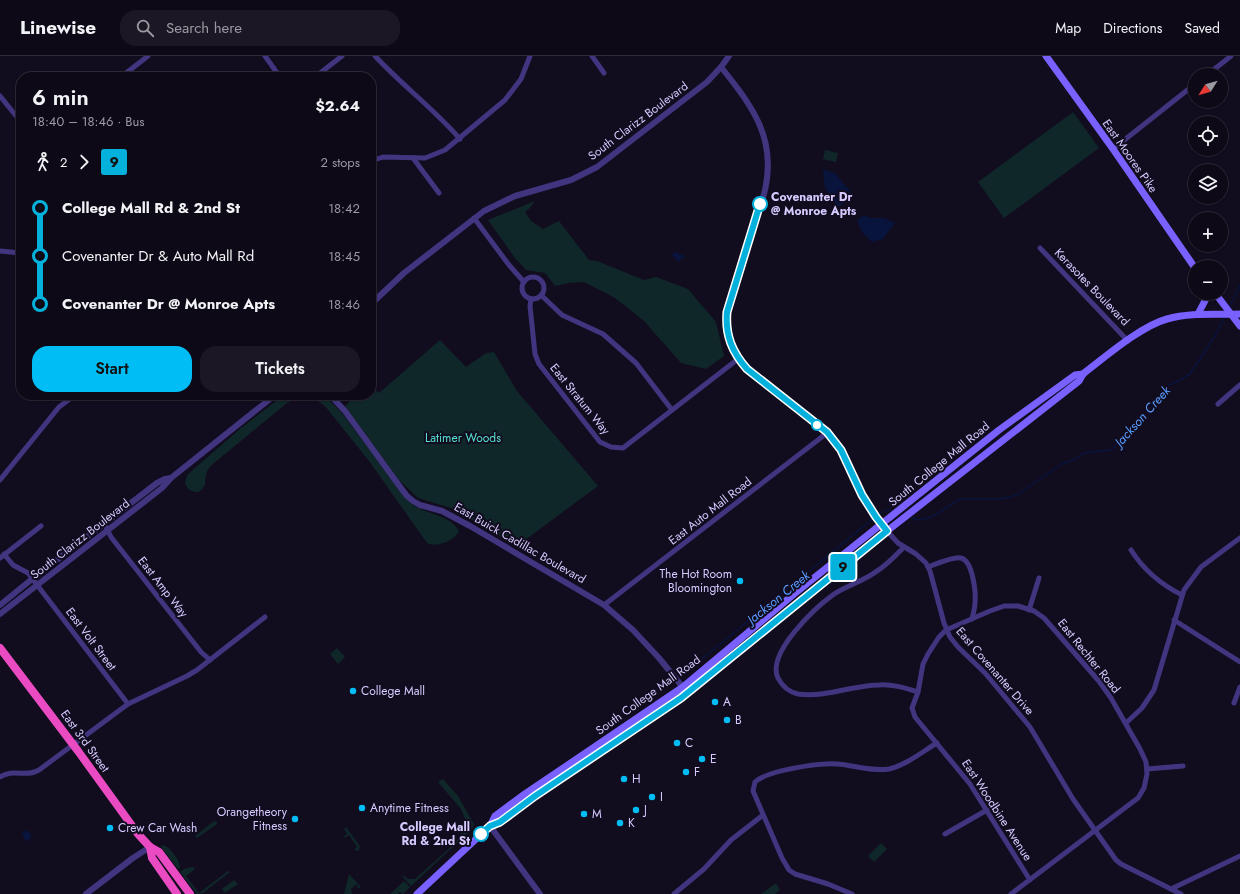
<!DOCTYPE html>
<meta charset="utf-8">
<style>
:root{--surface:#0e0917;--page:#1c1724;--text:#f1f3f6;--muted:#9b9aa1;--line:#2e2a36;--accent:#00bdf5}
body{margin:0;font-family:Jost,sans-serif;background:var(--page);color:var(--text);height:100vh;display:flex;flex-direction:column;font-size:15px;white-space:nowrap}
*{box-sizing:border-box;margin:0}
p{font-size:13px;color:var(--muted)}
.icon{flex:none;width:22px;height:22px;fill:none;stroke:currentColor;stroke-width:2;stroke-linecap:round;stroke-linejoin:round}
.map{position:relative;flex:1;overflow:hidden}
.panel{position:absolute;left:16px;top:16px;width:360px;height:328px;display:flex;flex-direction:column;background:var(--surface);border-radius:16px;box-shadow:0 1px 3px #0004,0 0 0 1px var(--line)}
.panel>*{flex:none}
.badge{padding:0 8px;border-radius:3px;font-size:14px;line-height:26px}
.needle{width:26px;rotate:233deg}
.buttons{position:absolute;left:1188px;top:12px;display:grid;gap:8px}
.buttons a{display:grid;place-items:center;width:40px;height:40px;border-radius:50%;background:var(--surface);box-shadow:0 1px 3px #0004,0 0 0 1px var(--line);font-size:20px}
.map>.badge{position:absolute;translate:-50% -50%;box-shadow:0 0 0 2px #fff}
.legs{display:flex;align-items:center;gap:6px;height:44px;padding:0 16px;font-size:13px}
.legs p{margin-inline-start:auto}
.head{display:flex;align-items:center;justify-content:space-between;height:68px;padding:0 16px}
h1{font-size:22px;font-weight:600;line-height:30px}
.action{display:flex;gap:8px;margin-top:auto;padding:8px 16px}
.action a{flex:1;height:46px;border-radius:16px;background:var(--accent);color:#111;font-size:16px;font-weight:600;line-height:46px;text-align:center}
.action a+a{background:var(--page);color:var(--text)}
ul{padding:0 16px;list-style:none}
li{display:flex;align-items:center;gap:14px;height:48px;font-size:15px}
li i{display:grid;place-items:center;width:6px;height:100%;margin:0 5px;background:currentColor}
li i::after{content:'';width:10px;height:10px;margin:-5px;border:3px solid;border-radius:50%;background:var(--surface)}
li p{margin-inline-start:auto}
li:first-child i{background:linear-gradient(#0000 50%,currentColor 0)}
li:last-child i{background:linear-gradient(currentColor 50%,#0000 0)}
header{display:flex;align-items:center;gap:24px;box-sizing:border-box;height:56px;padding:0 20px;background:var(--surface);border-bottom:1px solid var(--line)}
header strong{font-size:19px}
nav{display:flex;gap:22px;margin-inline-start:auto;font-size:14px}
.search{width:280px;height:36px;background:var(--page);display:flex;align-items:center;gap:10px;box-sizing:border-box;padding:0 14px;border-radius:16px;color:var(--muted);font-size:15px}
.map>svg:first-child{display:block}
</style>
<header>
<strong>Linewise</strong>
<div class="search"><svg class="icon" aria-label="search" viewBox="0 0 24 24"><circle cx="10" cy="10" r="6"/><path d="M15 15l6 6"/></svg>Search here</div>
<nav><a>Map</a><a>Directions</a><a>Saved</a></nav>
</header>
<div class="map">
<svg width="1240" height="838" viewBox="0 0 1240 838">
<rect width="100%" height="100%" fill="#120c1f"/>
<g fill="#0f2729">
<path d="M1073 56 1099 92 1004 162 978 126Z"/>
<path d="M825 94 838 97 836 106 823 103Z"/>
<path d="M535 145 530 152 525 156 531 165 543 173 559 165 589 204 597 205 644 224 656 221 688 233 716 266 724 300 706 313 681 307 644 265 615 242 584 226 569 227 555 230 545 217 526 214 515 202 488 164Z"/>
<path d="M440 284 466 311 486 297 494 296 517 335 598 430 517 490 451 452 418 442 399 424 345 350 356 339H371V330L379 337Z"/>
<path d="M284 339H324L342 357 406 443C410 446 414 450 419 452 432 459 452 461 459 475 455 485 436 492 427 487L369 405 325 350C313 340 301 339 287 347L219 403C214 407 207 412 206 419 204 428 208 428 199 436 191 436 188 434 185 427L187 419 241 372Z"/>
<path d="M337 592 345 601 338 608 330 598Z"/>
<path d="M443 723 458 740 474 768 472 773 411 830 402 820H404L408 823H415L454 788 461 778 466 765 461 753 438 726Z"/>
<path d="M214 765 217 766V768L197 782 195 780Z"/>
<path d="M346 771 359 789 360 791 358 795 354 794 357 791 349 779 345 782 344 780 347 778 344 773Z"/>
<path d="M881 787 887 793 874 806 868 800Z"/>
<path d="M164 789C171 793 179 802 180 811L178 813 162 792 161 790Z"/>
<path d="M193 811 195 813 186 820 199 837 228 815 230 816 203 837 197 838 180 816 184 813Z"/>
<path d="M349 818 361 831 358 833 357 828 351 833 352 838H344Z"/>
<path d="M234 824 238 828 225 837 222 833Z"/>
<path d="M404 825 410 831 403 838 400 836 398 838H390Z"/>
<path d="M776 827 780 834 775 838H761Z"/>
</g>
<g fill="#08143c">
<path d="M823 113 835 117 851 137V142L840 150H837L825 132Z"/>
<path d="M863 159 871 162H884L895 167 883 183 872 186 862 176 857 165Z"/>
<path d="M676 196 685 200 678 206 672 198Z"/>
<path d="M26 774 31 778 30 783 28 785 25 784 22 777Z"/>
</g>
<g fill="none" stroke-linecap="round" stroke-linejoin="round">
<g stroke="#08143c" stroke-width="1.5">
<path d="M1229 252 1240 229"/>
<path d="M878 459C883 455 887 452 894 455"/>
<path d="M909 460 918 464 932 461 960 443H1000L1017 439 1062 408 1075 403 1084 397 1111 394 1145 359 1167 330 1178 325 1190 318 1215 280 1225 260"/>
<path d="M686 616 875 461"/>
</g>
<g stroke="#423580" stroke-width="5">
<path d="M265 0 280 21"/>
<path d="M375 0C402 29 434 53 460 83"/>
<path d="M592 0 604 17"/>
<path d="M1207 19 1231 0"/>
<path d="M121 21 148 0"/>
<path d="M315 21 342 0"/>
<path d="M0 40 21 66"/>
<path d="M1113 93 1195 28"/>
<path d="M413 102 439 137"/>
<path d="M371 105 383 101 425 102 445 94 505 44 521 23 530 0"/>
<path d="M474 162 509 209 524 226"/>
<path d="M1040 192 1128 285"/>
<path d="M0 195 21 197"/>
<circle cx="533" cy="232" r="11"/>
<path d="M541 239 562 259 603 278 636 307 672 354"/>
<path d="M531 243 530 250 535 298 539 308 600 386 611 391 623 392 738 303"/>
<path d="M1218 348 1240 329"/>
<path d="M0 424 59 351 71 342 87 339"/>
<path d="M106 471 111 481 201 596 210 604"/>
<path d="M887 475 898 487 916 498 926 507 930 515 944 567 950 581 958 591 985 617 1030 671 1073 743 1116 804 1121 808 1181 838"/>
<path d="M904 491C895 500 887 509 877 515 864 525 848 529 834 538 816 551 766 597 778 622 782 630 789 636 798 638 825 642 853 629 879 629 893 628 905 632 918 636"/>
<path d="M1131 494C1143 513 1162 529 1182 539"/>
<path d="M4 498 13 509 28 517 128 648"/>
<path d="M0 502 41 470"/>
<path d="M928 511C936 508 954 500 961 502 973 505 976 537 975 547 975 552 973 558 972 563"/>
<path d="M604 549 827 377"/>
<path d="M1029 554 1039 522"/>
<path d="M1174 564 1240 606"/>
<path d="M1234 647 1240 631"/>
<path d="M1126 667 1142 652 1154 634 1184 534 1201 511 1240 482"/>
<path d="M1147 713 1183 710"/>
<path d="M0 721C14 712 25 722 39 714L128 648 187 620 197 614 265 561"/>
<path d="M945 778 987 754"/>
<path d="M1171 833 1240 800"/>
<path d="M674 838 704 813 731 784 763 759"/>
<path d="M852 838 828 828 795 818 789 814 782 802 753 735 755 726C768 714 819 707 837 708 854 709 871 716 889 713 906 709 922 696 937 687"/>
<path d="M1011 838 1138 742 1144 732 1147 718 1146 706 1140 693 1111 642 1098 624 1044 562 1034 555 1018 550H1004L990 555 946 574 939 581 928 598 923 608 918 636 912 652 915 661 970 728 1030 824"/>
</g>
<g stroke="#423580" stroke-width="6">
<path d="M721 11C753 51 778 84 764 138L728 249C723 274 730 294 747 313L827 377 841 394 862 439 872 456 887 475"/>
<path d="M371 248 404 217 484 155 515 140 571 124 597 111 707 26 721 11 729 0"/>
<path d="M330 339 345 355 398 428 407 440 413 445 420 449 442 455 470 470 604 549 633 574 659 602 685 634"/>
<path d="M0 549 32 523 157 427 165 423 171 422"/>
<path d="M0 558 162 432 171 422 275 339"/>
<path d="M490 770 540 838"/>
<path d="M86 838 133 802 150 791"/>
</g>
<g stroke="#7961ff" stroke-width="7">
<path d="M1046 0 1113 93 1195 212"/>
<path d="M1215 237 1240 270"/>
<path d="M1198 258 1209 237"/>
<path d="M490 770 500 766 535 740 681 642 887 475 1079 325 1083 318C1105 301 1141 270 1167 263 1191 256 1216 259 1240 258"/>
<path d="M417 838 490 770 495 760 522 740 683 631 794 538 999 374 1075 319 1083 318"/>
</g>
<g stroke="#ea4bc2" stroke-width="8">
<path d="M0 592 78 695 138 778 150 791 159 796 190 838"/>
<path d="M150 791 152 802 177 838"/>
</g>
</g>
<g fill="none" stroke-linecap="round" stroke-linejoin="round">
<defs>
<path id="line-1" d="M481 778 490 770 500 766 535 740 681 642 887 475 876 461 862 439 841 394 827 376 747 313C732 296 725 279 727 256L760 148"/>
</defs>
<use href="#line-1" stroke="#fff" stroke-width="9"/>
<use href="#line-1" stroke="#04b1dc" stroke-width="6"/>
</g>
<g fill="#fff" stroke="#04b1dc" stroke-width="2">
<circle cx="760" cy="148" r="7"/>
<circle cx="817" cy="369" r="5"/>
<circle cx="481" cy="778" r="7"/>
</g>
<g fill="#00bdf5" stroke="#120c1f" stroke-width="1.5">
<circle cx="740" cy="525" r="4"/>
<circle cx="353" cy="635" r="4"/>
<circle cx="715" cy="646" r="4"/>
<circle cx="727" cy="664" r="4"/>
<circle cx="677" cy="687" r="4"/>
<circle cx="702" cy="703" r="4"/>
<circle cx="686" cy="716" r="4"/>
<circle cx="624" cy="723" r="4"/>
<circle cx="652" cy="741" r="4"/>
<circle cx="362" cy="752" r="4"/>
<circle cx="636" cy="754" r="4"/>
<circle cx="584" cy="758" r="4"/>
<circle cx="295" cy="763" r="4"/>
<circle cx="620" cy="767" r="4"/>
<circle cx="110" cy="772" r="4"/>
</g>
<g text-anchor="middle" stroke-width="4" stroke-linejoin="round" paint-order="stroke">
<g font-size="12" fill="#d7caff" stroke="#120c1f">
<text transform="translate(638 65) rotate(-37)" y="4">South Clarizz Boulevard</text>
<text transform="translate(1130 100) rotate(55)" y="4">East Moores Pike</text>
<text transform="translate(1092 231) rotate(46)" y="4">Kerasotes Boulevard</text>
<text transform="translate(580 343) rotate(51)" y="4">East Stratum Way</text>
<text transform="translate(939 408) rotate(-39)" y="4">South College Mall Road</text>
<text transform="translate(710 455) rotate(-38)" y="4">East Auto Mall Road</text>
<text transform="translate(80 483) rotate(-38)" y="4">South Clarizz Boulevard</text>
<text transform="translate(520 487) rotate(30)" y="4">East Buick Cadillac Boulevard</text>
<text transform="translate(163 531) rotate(52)" y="4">East Amp Way</text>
<text transform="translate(91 583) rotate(53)" y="4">East Volt Street</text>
<text transform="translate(1089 600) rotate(51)" y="4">East Rechter Road</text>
<text transform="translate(995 615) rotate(49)" y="4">East Covenanter Drive</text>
<text transform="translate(648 639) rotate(-36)" y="4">South College Mall Road</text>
<text transform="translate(85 685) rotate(54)" y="4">East 3rd Street</text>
<text transform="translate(997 754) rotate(57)" y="4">East Woodbine Avenue</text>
</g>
<g font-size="12" font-weight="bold" fill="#d7caff" stroke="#120c1f" text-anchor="start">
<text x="771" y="145">Covenanter Dr<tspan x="771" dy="14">@ Monroe Apts</tspan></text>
<text x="470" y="775" text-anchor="end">College Mall<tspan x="470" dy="14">Rd &amp; 2nd St</tspan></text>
</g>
<g font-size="12" fill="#53e2d0" stroke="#120c1f">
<text x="463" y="386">Latimer Woods</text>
</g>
<g font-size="12" fill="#d7caff" stroke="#120c1f" text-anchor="start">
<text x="732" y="522" text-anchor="end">The Hot Room<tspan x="732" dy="14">Bloomington</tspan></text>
<text x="361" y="639">College Mall</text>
<text x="723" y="650">A</text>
<text x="735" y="668">B</text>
<text x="685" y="691">C</text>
<text x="710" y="707">E</text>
<text x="694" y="720">F</text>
<text x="632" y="727">H</text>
<text x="660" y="745">I</text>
<text x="370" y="756">Anytime Fitness</text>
<text x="644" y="758">J</text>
<text x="287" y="760" text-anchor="end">Orangetheory<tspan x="287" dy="14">Fitness</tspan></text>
<text x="592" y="762">M</text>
<text x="628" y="771">K</text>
<text x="118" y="776">Crew Car Wash</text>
</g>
<g font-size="13" font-style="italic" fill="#589cff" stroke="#120c1f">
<text transform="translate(1142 360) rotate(-48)" y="5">Jackson Creek</text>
<text transform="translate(778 541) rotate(-39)" y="5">Jackson Creek</text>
</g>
</g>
</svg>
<div class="buttons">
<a><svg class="needle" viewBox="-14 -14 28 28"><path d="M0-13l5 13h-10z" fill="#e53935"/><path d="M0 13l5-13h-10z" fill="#9b9aa1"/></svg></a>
<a><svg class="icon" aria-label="locate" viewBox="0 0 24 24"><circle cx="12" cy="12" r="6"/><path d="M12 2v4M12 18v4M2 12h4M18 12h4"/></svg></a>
<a><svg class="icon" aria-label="layers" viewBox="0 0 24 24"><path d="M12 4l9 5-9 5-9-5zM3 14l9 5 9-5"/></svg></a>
<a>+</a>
<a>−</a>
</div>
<b class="badge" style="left:843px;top:511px;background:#04b1dc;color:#111">9</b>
<section class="panel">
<div class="head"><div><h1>6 min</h1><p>18:40 – 18:46 · Bus</p></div><b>$2.64</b></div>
<div class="legs"><svg class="icon" aria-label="walk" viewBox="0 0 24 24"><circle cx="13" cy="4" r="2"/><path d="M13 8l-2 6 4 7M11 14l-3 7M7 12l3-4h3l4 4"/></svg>2<svg class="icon" aria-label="forward" viewBox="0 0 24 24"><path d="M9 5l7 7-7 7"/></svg><b class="badge" style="background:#04b1dc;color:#111">9</b><p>2 stops</p></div>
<ul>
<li><i style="color:#04b1dc"></i><b>College Mall Rd &amp; 2nd St</b><p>18:42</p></li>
<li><i style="color:#04b1dc"></i><span>Covenanter Dr &amp; Auto Mall Rd</span><p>18:45</p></li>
<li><i style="color:#04b1dc"></i><b>Covenanter Dr @ Monroe Apts</b><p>18:46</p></li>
</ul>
<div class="action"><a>Start</a><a>Tickets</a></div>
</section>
</div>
